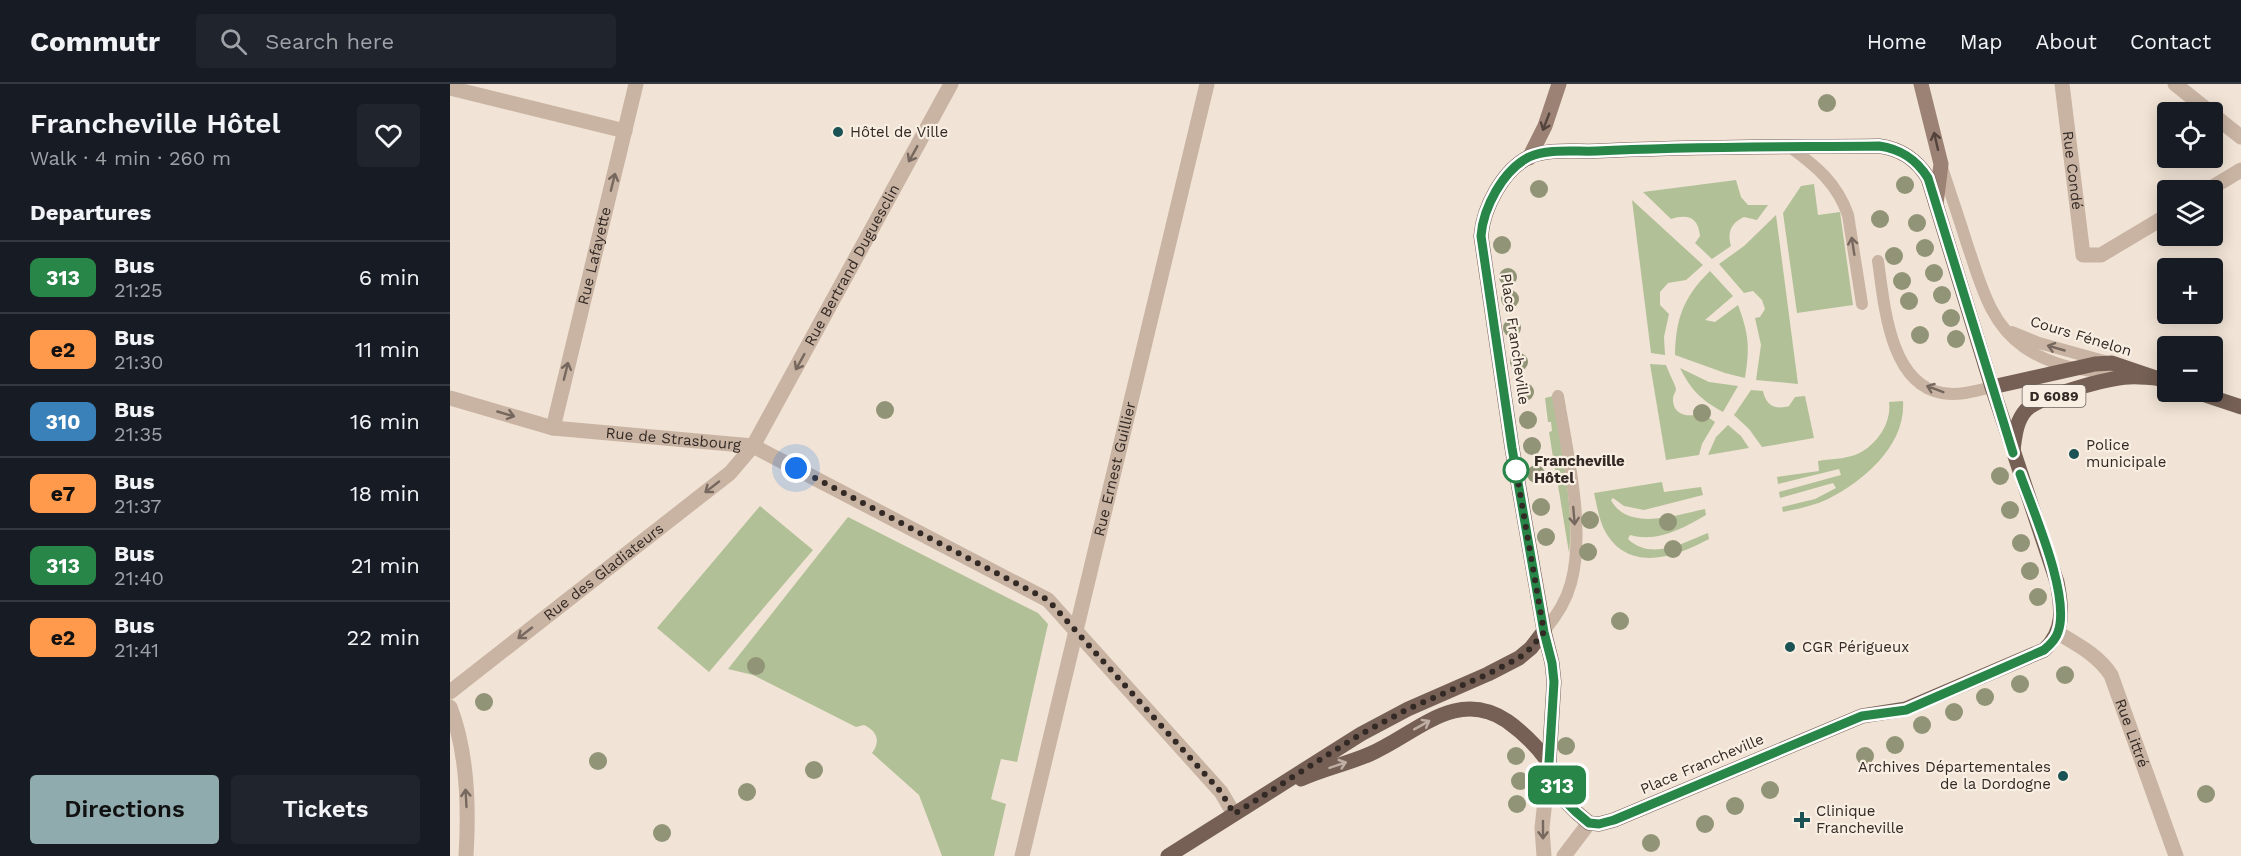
<!DOCTYPE html>
<meta charset="utf-8">
<style>
:root{--surface:#171b24;--page:#20242c;--text:#f1f3f6;--muted:#9ea1a6;--line:#363941;--accent:#90abae}
body{margin:0;font-family:"Work Sans",sans-serif;background:var(--page);color:var(--text);height:100vh;display:flex;flex-direction:column;font-size:22px;white-space:nowrap}
*{box-sizing:border-box;margin:0}
p{font-size:20px;color:var(--muted)}
.icon{flex:none;width:33px;height:33px;fill:none;stroke:currentColor;stroke-width:2;stroke-linecap:round;stroke-linejoin:round}
.map{position:relative;flex:1;overflow:hidden}
.side{display:flex;flex-direction:column;background:var(--surface);width:450px}
.side>*{flex:none}
.badge{padding:0 12px;border-radius:9px;font-size:21px;line-height:39px}
.fabs{position:absolute;left:1707px;top:18px;display:grid;gap:12px}
.fabs a{display:grid;place-items:center;width:66px;height:66px;border-radius:6px;background:var(--surface);box-shadow:0 3px 15px #0003;font-size:30px}
.you{position:absolute;width:30px;height:30px;margin:-15px;border:4px solid #fff;border-radius:50%;background:#1a73e8;box-shadow:0 0 0 9px #1a73e833}
.map>.badge{position:absolute;translate:-50% -50%;box-shadow:0 0 0 3px #fff}
h2{padding:0 30px;font-size:22px;line-height:54px}
.round{display:grid;place-items:center;flex:none;width:63px;height:63px;border-radius:6px;background:var(--page)}
.summary{display:flex;align-items:center;justify-content:space-between;height:102px;padding:0 30px}
h1{font-size:28px;font-weight:600;line-height:45px}
.action{display:flex;gap:12px;margin-top:auto;padding:12px 30px}
.action a{flex:1;height:69px;border-radius:6px;background:var(--accent);color:#111;font-size:24px;font-weight:600;line-height:69px;text-align:center}
.action a+a{background:var(--page);color:var(--text)}
ul{padding:0;list-style:none}
li{display:flex;align-items:center;gap:18px;height:72px;padding:0 30px;border-top:2px solid var(--line)}
li div{flex:1}
li b{display:block;font-size:22px}
li em{font-style:normal}
li .badge{min-width:66px;font-weight:700;text-align:center}
header{display:flex;align-items:center;gap:36px;box-sizing:border-box;height:84px;padding:0 30px;background:var(--surface);border-bottom:2px solid var(--line)}
header strong{font-size:28px}
nav{display:flex;gap:33px;margin-inline-start:auto;font-size:21px}
.search{width:420px;height:54px;background:var(--page);display:flex;align-items:center;gap:15px;box-sizing:border-box;padding:0 21px;border-radius:6px;color:var(--muted);font-size:22px}
main{display:flex;flex:1;min-height:0}
.map>svg:first-child{display:block}
</style>
<header>
<strong>Commutr</strong>
<div class="search"><svg class="icon" aria-label="search" viewBox="0 0 24 24"><circle cx="10" cy="10" r="6"/><path d="M15 15l6 6"/></svg>Search here</div>
<nav><a>Home</a><a>Map</a><a>About</a><a>Contact</a></nav>
</header>
<main>
<section class="side">
<div class="summary"><div><h1>Francheville Hôtel</h1><p>Walk · 4 min · 260 m</p></div><a class="round"><svg class="icon" aria-label="heart" viewBox="0 0 24 24"><path d="M12 20l-8-8c-3-5 5-10 8-4 3-6 11-1 8 4z"/></svg></a></div>
<h2>Departures</h2>
<ul>
<li><span class="badge" style="background:#278648;color:#fff">313</span><div><b>Bus</b><p>21:25</p></div><em>6 min</em></li>
<li><span class="badge" style="background:#ff9a4c;color:#111">e2</span><div><b>Bus</b><p>21:30</p></div><em>11 min</em></li>
<li><span class="badge" style="background:#3981b8;color:#fff">310</span><div><b>Bus</b><p>21:35</p></div><em>16 min</em></li>
<li><span class="badge" style="background:#ff9a4c;color:#111">e7</span><div><b>Bus</b><p>21:37</p></div><em>18 min</em></li>
<li><span class="badge" style="background:#278648;color:#fff">313</span><div><b>Bus</b><p>21:40</p></div><em>21 min</em></li>
<li><span class="badge" style="background:#ff9a4c;color:#111">e2</span><div><b>Bus</b><p>21:41</p></div><em>22 min</em></li>
</ul>
<div class="action"><a>Directions</a><a>Tickets</a></div>
</section>
<div class="map">
<svg width="1791" height="772" viewBox="0 0 1791 772">
<rect width="100%" height="100%" fill="#f1e4d6"/>
<g fill="#b2c097">
<path d="M1286 96 1291 113 1298 121H1318L1307 136 1294 133C1281 139 1277 148 1281 162L1262 175 1245 159 1250 152C1248 133 1238 130 1221 135L1193 108Z"/>
<path d="M1364 100 1368 131 1390 128 1403 221 1347 229 1333 129 1351 102Z"/>
<path d="M1182 116 1253 181 1236 196 1218 199 1210 208V221L1219 230 1214 253 1215 271 1201 269Z"/>
<path d="M1326 131 1348 300 1306 296 1311 261 1305 234 1310 233 1315 225 1312 216 1303 207 1294 209 1269 180 1294 162Z"/>
<path d="M1260 187 1283 212 1255 236 1265 238 1288 221C1299 250 1300 264 1295 294L1275 289 1225 271C1226 234 1233 214 1260 187Z"/>
<path d="M1200 280 1216 281C1218 287 1225 300 1226 305 1226 308 1223 311 1223 314 1222 332 1240 334 1252 329L1265 338 1252 360 1249 371 1216 376Z"/>
<path d="M1230 284 1259 298 1288 302 1273 328C1251 316 1241 306 1230 284Z"/>
<path d="M1301 306 1313 307C1316 322 1326 326 1339 322L1345 313 1355 312 1364 354 1312 363 1299 345 1284 331Z"/>
<path d="M1103 312C1110 358 1125 425 1119 469L1107 395 1110 394 1109 386H1105L1099 348 1102 347 1101 338H1098L1095 314Z"/>
<path d="M1453 317C1456 361 1414 397 1378 415 1363 422 1348 425 1333 428L1332 423 1365 415 1386 404 1383 399 1330 414 1329 408 1391 391 1389 385 1328 400 1327 393 1369 387 1368 377C1380 375 1394 375 1405 371 1425 363 1442 340 1439 318Z"/>
<path d="M1278 341 1291 352 1299 364 1258 371 1266 353Z"/>
<path d="M1212 398 1214 408 1251 403 1253 411 1194 426 1174 422 1163 414 1161 416C1178 448 1226 431 1255 425L1256 431C1233 444 1208 459 1180 451L1178 455C1201 477 1233 459 1258 449L1259 455C1226 473 1180 489 1156 449 1149 437 1147 422 1144 409Z"/>
<path d="M310 422 363 466 259 588 207 544Z"/>
<path d="M398 433 588 529 598 540 567 678 551 675 541 715 556 720 544 772H492L469 711 422 669C431 657 427 647 414 641L406 643 303 591 278 585Z"/>
</g>
<g fill="none" stroke-linecap="round" stroke-linejoin="round">
<g stroke="#c9b4a3" stroke-width="12">
<path d="M1340 63C1366 82 1387 99 1398 131L1412 220"/>
<path d="M1491 81C1500 108 1509 134 1517 160 1530 197 1539 239 1574 263 1602 283 1636 287 1670 291"/>
<path d="M1428 177C1434 218 1439 300 1492 309 1509 312 1526 307 1542 303"/>
<path d="M1562 248 1589 259 1654 277"/>
<path d="M1094 547C1106 533 1116 518 1121 499 1136 444 1117 368 1108 312"/>
</g>
<g stroke="#c9b4a3" stroke-width="15">
<path id="s1" d="M1612 0 1633 171H1651L1718 131"/>
<path d="M1758 106 1791 86"/>
</g>
<g stroke="#c9b4a3" stroke-width="15">
<path d="M1725 0 1760 28"/>
<path d="M0 4 175 47"/>
<path d="M1762 30 1791 53"/>
<path id="s2" d="M0 314 103 344 303 362 598 516 771 708 784 730"/>
<path id="s3" d="M103 344 186 0"/>
<path id="s4" d="M1608 549C1628 561 1648 571 1661 591L1726 772"/>
<path id="s5" d="M0 608 280 389 303 362 501 0"/>
<path d="M0 623C18 669 19 724 16 772"/>
<path id="s6" d="M572 772 757 0"/>
<path d="M1094 772 1092 744 1099 679"/>
<path d="M1114 772 1139 739"/>
</g>
<g stroke="#9c8274" stroke-width="15">
<path d="M1471 0 1491 80 1486 120"/>
<path d="M1079 74 1095 42 1109 0"/>
</g>
<g stroke="#766055" stroke-width="15">
<path d="M1429 62C1451 65 1466 75 1478 94L1542 303 1607 498C1612 524 1615 547 1594 566L1456 625 1412 632 1164 736 1149 740 1139 739 1126 728 1116 718 1104 695 1099 679 1104 598 1102 579 1094 547 1062 364 1031 152C1033 124 1053 86 1079 73 1098 64 1126 68 1147 67 1240 62 1335 63 1429 62Z"/>
<path d="M1542 303 1645 280 1662 279 1718 298"/>
<path d="M1746 308 1791 323"/>
<path d="M1563 366C1565 352 1566 337 1576 326 1590 312 1658 294 1679 293 1688 292 1698 294 1707 294"/>
<path d="M851 695C873 685 897 680 920 670 966 650 1006 603 1057 637 1074 649 1087 662 1099 679"/>
<path d="M718 772 911 650 958 625 1038 590 1069 574 1081 564 1094 547"/>
</g>
</g>
<g fill="#919476">
<circle cx="1377" cy="19" r="9"/>
<circle cx="1455" cy="101" r="9"/>
<circle cx="1089" cy="105" r="9"/>
<circle cx="1430" cy="135" r="9"/>
<circle cx="1467" cy="139" r="9"/>
<circle cx="1052" cy="161" r="9"/>
<circle cx="1475" cy="164" r="9"/>
<circle cx="1444" cy="172" r="9"/>
<circle cx="1484" cy="189" r="9"/>
<circle cx="1058" cy="193" r="9"/>
<circle cx="1452" cy="197" r="9"/>
<circle cx="1492" cy="211" r="9"/>
<circle cx="1060" cy="215" r="9"/>
<circle cx="1459" cy="217" r="9"/>
<circle cx="1501" cy="234" r="9"/>
<circle cx="1062" cy="244" r="9"/>
<circle cx="1470" cy="251" r="9"/>
<circle cx="1506" cy="255" r="9"/>
<circle cx="1069" cy="278" r="9"/>
<circle cx="1075" cy="308" r="9"/>
<circle cx="435" cy="326" r="9"/>
<circle cx="1252" cy="329" r="9"/>
<circle cx="1078" cy="336" r="9"/>
<circle cx="1082" cy="362" r="9"/>
<circle cx="1086" cy="390" r="9"/>
<circle cx="1550" cy="392" r="9"/>
<circle cx="1091" cy="423" r="9"/>
<circle cx="1560" cy="426" r="9"/>
<circle cx="1140" cy="436" r="9"/>
<circle cx="1218" cy="438" r="9"/>
<circle cx="1096" cy="453" r="9"/>
<circle cx="1571" cy="459" r="9"/>
<circle cx="1223" cy="465" r="9"/>
<circle cx="1138" cy="468" r="9"/>
<circle cx="1580" cy="487" r="9"/>
<circle cx="1588" cy="513" r="9"/>
<circle cx="1170" cy="537" r="9"/>
<circle cx="306" cy="582" r="9"/>
<circle cx="1615" cy="591" r="9"/>
<circle cx="1570" cy="600" r="9"/>
<circle cx="1535" cy="613" r="9"/>
<circle cx="34" cy="618" r="9"/>
<circle cx="1504" cy="628" r="9"/>
<circle cx="1472" cy="641" r="9"/>
<circle cx="1445" cy="661" r="9"/>
<circle cx="1116" cy="662" r="9"/>
<circle cx="1066" cy="672" r="9"/>
<circle cx="1415" cy="672" r="9"/>
<circle cx="148" cy="677" r="9"/>
<circle cx="364" cy="686" r="9"/>
<circle cx="1127" cy="695" r="9"/>
<circle cx="1070" cy="697" r="9"/>
<circle cx="1320" cy="706" r="9"/>
<circle cx="297" cy="708" r="9"/>
<circle cx="1756" cy="710" r="9"/>
<circle cx="1067" cy="720" r="9"/>
<circle cx="1285" cy="722" r="9"/>
<circle cx="1255" cy="740" r="9"/>
<circle cx="212" cy="749" r="9"/>
<circle cx="1201" cy="759" r="9"/>
</g>
<defs><path id="oneway-shaft" d="M-6 0H5M1.5-3L5.5 0L1.5 3" fill="none" stroke-width="1.6" stroke-linecap="round" stroke-linejoin="round" transform="scale(1.5)"/></defs>
<g stroke="#52443d">
<use href="#oneway-shaft" transform="translate(1096 38) rotate(111)"/>
<use href="#oneway-shaft" transform="translate(1486 57) rotate(-103)"/>
</g>
<g stroke="#76685e">
<use href="#oneway-shaft" transform="translate(463 70) rotate(119)"/>
<use href="#oneway-shaft" transform="translate(163 98) rotate(-76)"/>
<use href="#oneway-shaft" transform="translate(1403 162) rotate(-99)"/>
<use href="#oneway-shaft" transform="translate(1606 264) rotate(-164)"/>
<use href="#oneway-shaft" transform="translate(350 278) rotate(119)"/>
<use href="#oneway-shaft" transform="translate(116 287) rotate(-76)"/>
<use href="#oneway-shaft" transform="translate(1485 305) rotate(-159)"/>
<use href="#oneway-shaft" transform="translate(56 330) rotate(16)"/>
<use href="#oneway-shaft" transform="translate(262 403) rotate(142)"/>
<use href="#oneway-shaft" transform="translate(1124 432) rotate(85)"/>
<use href="#oneway-shaft" transform="translate(75 549) rotate(142)"/>
<use href="#oneway-shaft" transform="translate(16 714) rotate(-93)"/>
<use href="#oneway-shaft" transform="translate(1093 746) rotate(90)"/>
</g>
<g stroke="#beaea3">
<use href="#oneway-shaft" transform="translate(972 641) rotate(-29)"/>
<use href="#oneway-shaft" transform="translate(888 681) rotate(-19)"/>
</g>
<g fill="none" stroke-linecap="round" stroke-linejoin="round">
<defs>
<path id="line" d="M1563 369 1478 94C1466 75 1451 65 1429 62 1335 63 1240 62 1147 67 1126 68 1099 64 1079 73 1053 86 1033 124 1031 152L1062 364 1094 548 1102 579 1104 598 1099 679 1104 695 1116 718 1126 728 1139 739 1149 740 1164 736 1412 632 1456 626 1594 566C1600 561 1606 555 1608 548 1621 512 1583 427 1570 390"/>
</defs>
<use href="#line" stroke="#fff" stroke-width="14"/>
<use href="#line" stroke="#278648" stroke-width="9"/>
<path stroke="#332925" stroke-width="6" stroke-dasharray="0 10.8" d="M346 384 598 516 771 708 784 730 911 650 958 625 1038 590 1069 574 1081 564 1094 548 1066 386"/>
</g>
<g fill="#1a5255" stroke="#f9eee2" stroke-width="2">
<circle cx="388" cy="48" r="6"/>
<circle cx="1624" cy="370" r="6"/>
<circle cx="1340" cy="563" r="6"/>
<circle cx="1613" cy="692" r="6"/>
<path d="M1349 727h6v6h6v6h-6v6h-6v-6h-6v-6h6z"/>
</g>
<circle fill="#fff" stroke="#278648" stroke-width="3" cx="1066" cy="386" r="12"/>
<g text-anchor="middle" stroke-width="4.5" stroke-linejoin="round" paint-order="stroke">
<rect fill="#f9eee2" stroke="#6e645e" stroke-width="1.5" x="1572.5" y="301" width="63" height="22" rx="4.5"/>
<g font-size="14" font-weight="bold" fill="#332925">
<text x="1604" y="317">D 6089</text>
</g>
<g font-size="15" fill="#332925" stroke="#f9eee2" text-anchor="start">
<text x="400" y="53">Hôtel de Ville</text>
<text x="1636" y="366">Police<tspan x="1636" dy="17">municipale</tspan></text>
<text x="1352" y="568">CGR Périgueux</text>
<text x="1601" y="688" text-anchor="end">Archives Départementales<tspan x="1601" dy="17">de la Dordogne</tspan></text>
<text x="1366" y="732">Clinique<tspan x="1366" dy="17">Francheville</tspan></text>
</g>
<g font-size="15" fill="#332925" stroke="#f9eee2">
<text dy="5" stroke="none"><textPath href="#s1" startOffset="87">Rue Condé</textPath></text>
<text dy="5" stroke="none"><textPath href="#s3" startOffset="177">Rue Lafayette</textPath></text>
<text dy="5" stroke="none"><textPath href="#s5" startOffset="597">Rue Bertrand Duguesclin</textPath></text>
<text transform="translate(1631 252) rotate(17)" y="5">Cours Fénelon</text>
<text transform="translate(1065 255) rotate(82)" y="5">Place Francheville</text>
<text dy="5" stroke="none"><textPath href="#s2" startOffset="228">Rue de Strasbourg</textPath></text>
<text dy="5" stroke="none"><textPath href="#s6" startOffset="398">Rue Ernest Guillier</textPath></text>
<text dy="5" stroke="none"><textPath href="#s5" startOffset="195">Rue des Gladiateurs</textPath></text>
<text dy="5" stroke="none"><textPath href="#s4" startOffset="130">Rue Littré</textPath></text>
<text transform="translate(1252 680) rotate(-23)" y="5">Place Francheville</text>
</g>
<g font-size="15" font-weight="bold" fill="#332925" stroke="#f9eee2" text-anchor="start">
<text x="1084" y="382">Francheville<tspan x="1084" dy="17">Hôtel</tspan></text>
</g>
</g>
</svg>
<div class="fabs">
<a><svg class="icon" aria-label="locate" viewBox="0 0 24 24"><circle cx="12" cy="12" r="6"/><path d="M12 2v4M12 18v4M2 12h4M18 12h4"/></svg></a>
<a><svg class="icon" aria-label="layers" viewBox="0 0 24 24"><path d="M12 4l9 5-9 5-9-5zM3 14l9 5 9-5"/></svg></a>
<a>+</a>
<a>−</a>
</div>
<div class="you" style="left:346px;top:384px"></div>
<b class="badge" style="left:1107px;top:701px;background:#278648;color:#fff">313</b>
</div>
</main>
